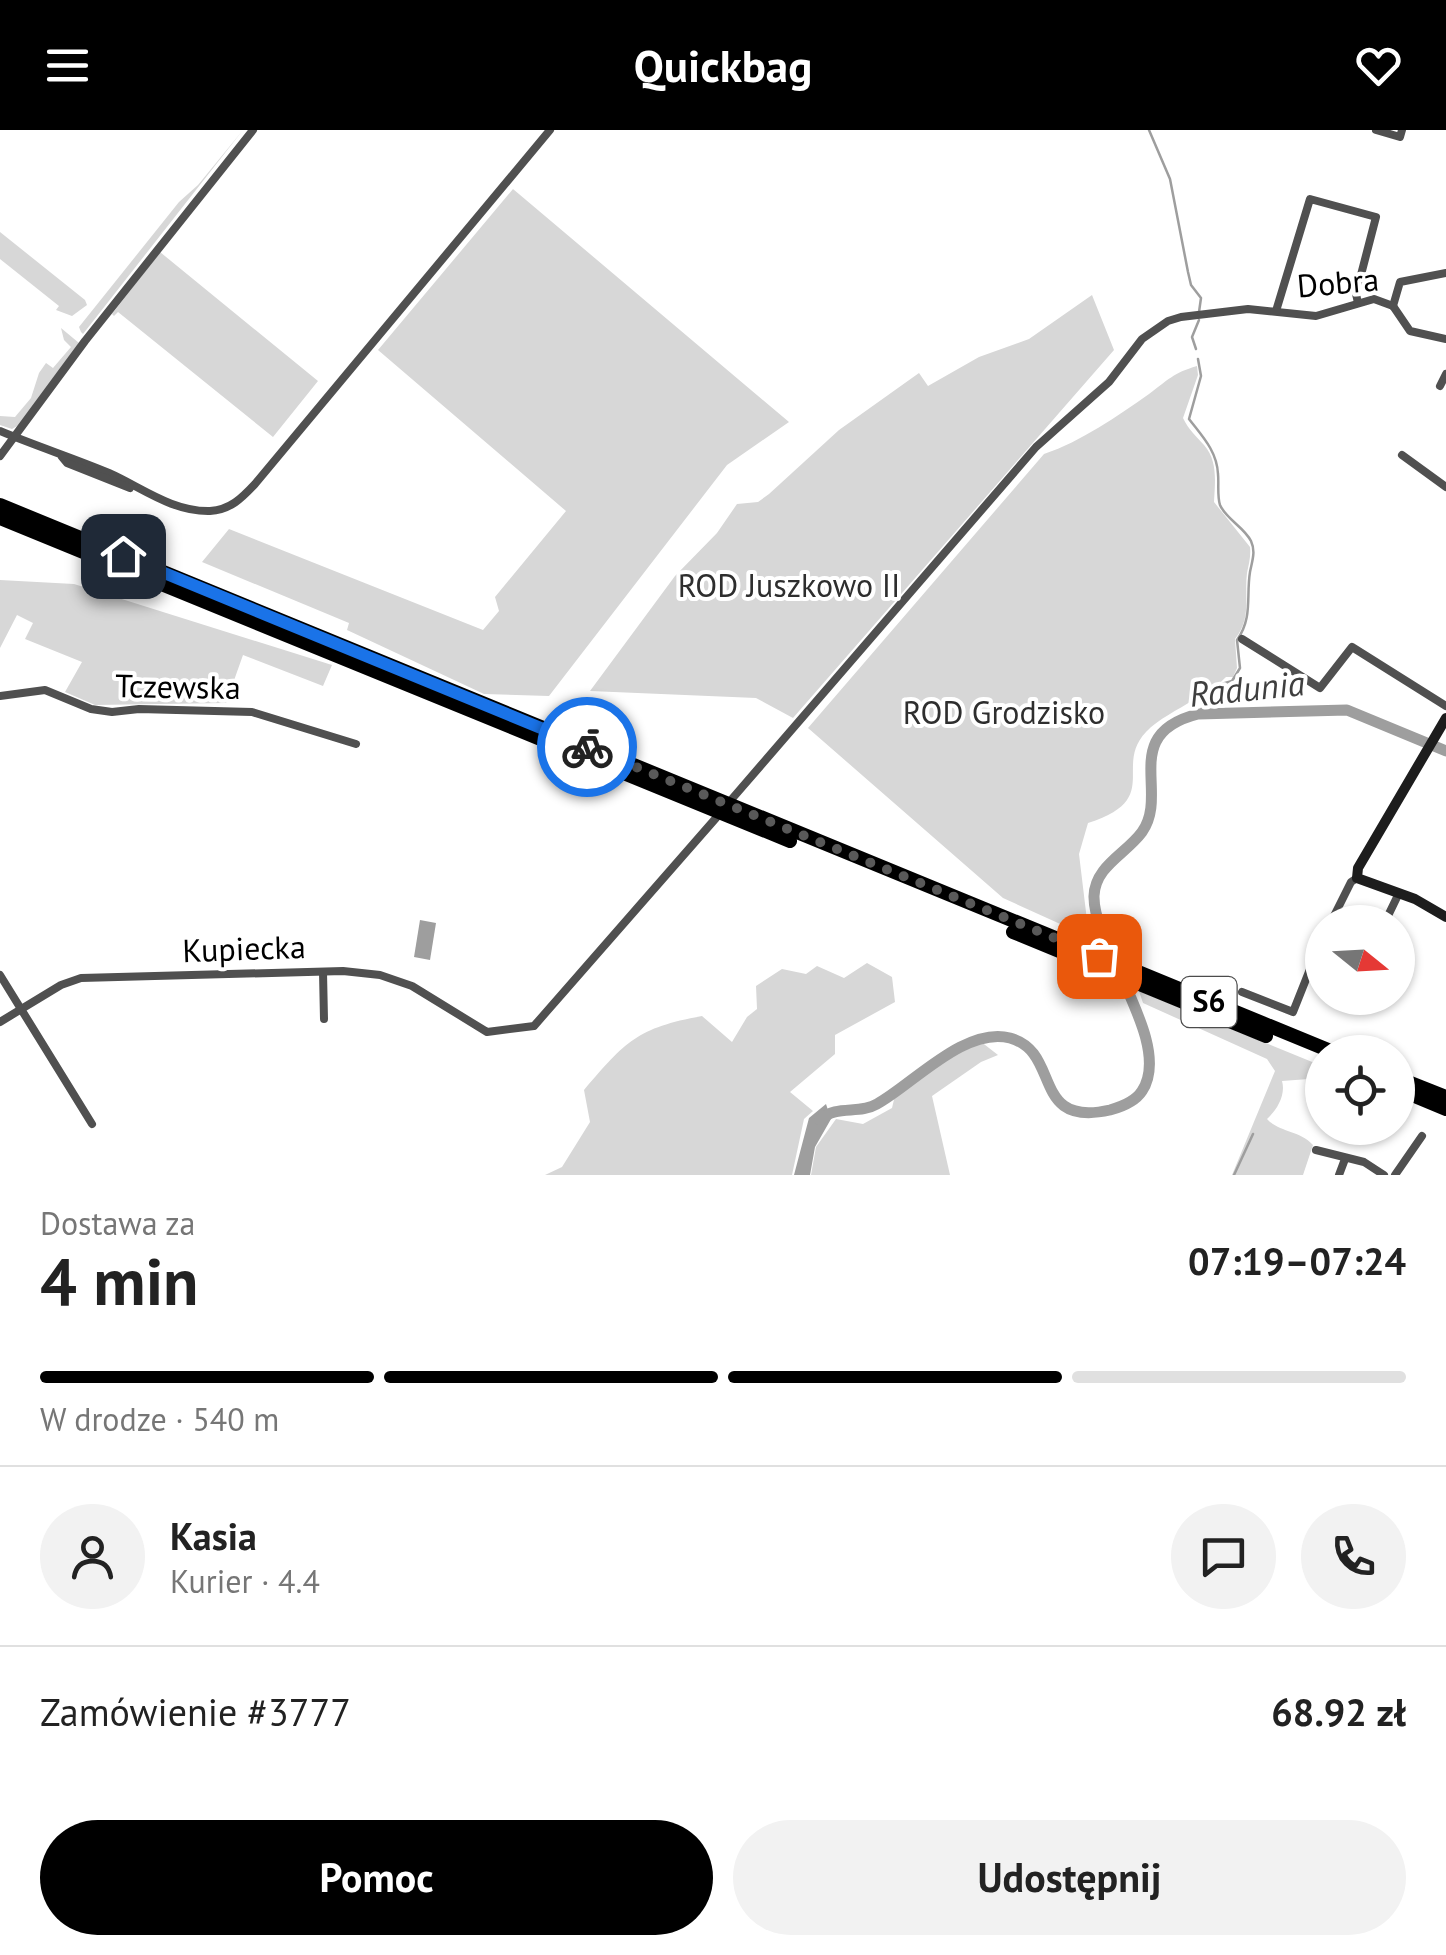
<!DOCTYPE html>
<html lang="pl">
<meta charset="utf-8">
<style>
body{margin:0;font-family:"PT Sans",sans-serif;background:#f2f2f2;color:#222;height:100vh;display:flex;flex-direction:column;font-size:38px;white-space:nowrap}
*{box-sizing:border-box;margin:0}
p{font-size:32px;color:#767676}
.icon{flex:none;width:55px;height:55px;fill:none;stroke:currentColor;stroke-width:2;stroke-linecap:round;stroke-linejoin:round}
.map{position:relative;height:1045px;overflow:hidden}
.side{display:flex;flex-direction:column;background:#fff;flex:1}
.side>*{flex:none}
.needle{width:65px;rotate:108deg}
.controls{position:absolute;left:1305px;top:775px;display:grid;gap:20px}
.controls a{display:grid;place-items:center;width:110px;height:110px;border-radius:50%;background:#fff;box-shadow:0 2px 8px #0004;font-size:50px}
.pin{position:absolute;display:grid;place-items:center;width:85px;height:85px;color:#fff;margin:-42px;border-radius:20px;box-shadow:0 5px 15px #0006}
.courier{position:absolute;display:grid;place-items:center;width:100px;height:100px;margin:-50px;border:8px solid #1a73e8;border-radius:50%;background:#fff;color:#222;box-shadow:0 2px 12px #0007}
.headline em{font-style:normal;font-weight:600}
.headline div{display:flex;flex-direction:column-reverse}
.headline{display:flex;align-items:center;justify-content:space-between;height:170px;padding:0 40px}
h1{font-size:65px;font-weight:600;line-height:75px}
.bar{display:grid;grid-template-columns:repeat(4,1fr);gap:15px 10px;align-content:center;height:120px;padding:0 40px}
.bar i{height:12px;border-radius:8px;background:#e0e0e0}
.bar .current{background:#000}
.bar p{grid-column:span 4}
.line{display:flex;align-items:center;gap:25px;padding:0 40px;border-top:2px solid #e0e0e0}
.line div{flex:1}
.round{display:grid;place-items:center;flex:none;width:105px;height:105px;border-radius:52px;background:#f2f2f2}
.action{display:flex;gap:20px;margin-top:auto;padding:20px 40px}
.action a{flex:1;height:115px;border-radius:60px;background:#000;color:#fff;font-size:40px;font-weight:600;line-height:115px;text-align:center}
.action a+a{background:#f2f2f2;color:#222}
header{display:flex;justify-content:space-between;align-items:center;height:130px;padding:0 40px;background:#000;color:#fff;font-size:45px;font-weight:600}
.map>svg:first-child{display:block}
.green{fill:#d7d7d7}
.water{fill:#9e9e9e}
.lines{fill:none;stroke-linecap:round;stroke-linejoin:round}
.stream{stroke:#9e9e9e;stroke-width:2.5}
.river{stroke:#9e9e9e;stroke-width:11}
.street{stroke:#505050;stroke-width:8}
.secondary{stroke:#1d1d1d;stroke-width:10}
.highway{stroke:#000;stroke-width:14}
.done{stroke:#595959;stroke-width:10;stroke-dasharray:0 18}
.route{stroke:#1a73e8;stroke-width:12}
.labels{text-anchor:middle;stroke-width:8;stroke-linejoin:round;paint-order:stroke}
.shield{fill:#fff;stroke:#4c4c4c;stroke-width:2.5}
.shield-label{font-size:30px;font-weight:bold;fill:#000}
.street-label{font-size:32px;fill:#000;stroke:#fff}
.park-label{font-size:32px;fill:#2e2e2e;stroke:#fff}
.water-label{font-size:35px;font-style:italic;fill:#3f3f3f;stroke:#fff}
</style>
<header><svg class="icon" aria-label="menu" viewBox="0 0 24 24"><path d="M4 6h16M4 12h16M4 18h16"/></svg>Quickbag<svg class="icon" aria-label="heart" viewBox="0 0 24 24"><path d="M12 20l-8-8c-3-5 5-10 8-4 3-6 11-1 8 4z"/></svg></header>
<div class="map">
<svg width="1446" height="1045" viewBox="0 0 1446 1045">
<rect width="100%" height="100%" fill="#fff"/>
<!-- green -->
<g class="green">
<path d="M243,0L83,204L81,202L79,197L179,72L198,55Z"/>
<path d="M513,59L789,292L727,335L549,566L484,564L347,500L349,493L202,432L229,399L483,500L499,481L495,467L566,381L378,220Z"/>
<path d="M0,102L85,170L87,175L72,186L56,180L59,176L0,129Z"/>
<path d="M160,122L318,251L273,307L118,182L114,186L112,184Z"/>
<path d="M1092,165L1114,220L793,588L756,568L590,561L675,446L717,403L737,374L758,372L769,364L839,300L919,243L928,256L979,227L1029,209Z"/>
<path d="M61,198L79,213L19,295L12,299L0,295V286L15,287L31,268L39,243L46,233L53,238L71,217L64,210Z"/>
<path d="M1197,236L1198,245L1183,288C1189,300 1195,305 1204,315C1218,331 1215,352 1214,372L1250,417C1251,426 1249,433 1247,443C1244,466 1252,488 1235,509L1237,538L1233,547H1226L1200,572L1193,570C1178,580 1158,589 1146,602C1113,637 1163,669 1088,693L1079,724L1089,807L1003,768L808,598L1044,324C1082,311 1116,287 1149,264C1168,250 1173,243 1197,236Z"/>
<path d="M0,450L74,454L332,535L323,556L243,525L226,573L95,575L65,562L82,532L25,509L33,493L17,485L0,518Z"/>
<path d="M867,833L892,847L895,872L835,905V924L790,962L813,981L804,989L792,1045H545L562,1037L590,992L584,960C626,911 637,898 702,886L732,912L747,887L757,879L756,856L782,839L806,844L817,836L844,848Z"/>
<path d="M1139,861L1322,936V948L1282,951C1286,965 1277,980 1267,989C1280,1003 1299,1000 1313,1015L1303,1045H1232L1275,941L1267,929L1143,873Z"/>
<path d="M980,911L998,925L981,932L932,966L950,1045H811L816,1017L836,989L863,994L892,978L896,961L922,940Z"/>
</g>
<!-- water -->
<g class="water">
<path d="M420,790L436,793L430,830L414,827Z"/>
<path d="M826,974L831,989L815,1017L810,1045H794L809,988Z"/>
</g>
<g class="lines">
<!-- stream -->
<g class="stream">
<path d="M1149,0L1170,49L1188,142L1191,155L1201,168L1199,182"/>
<path d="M1196,219L1192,207L1199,190"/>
<path d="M1198,584L1218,555L1232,551L1240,538L1237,510C1253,488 1246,466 1250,442C1252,431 1256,422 1251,411C1244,397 1226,389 1220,375C1217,366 1219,353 1218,344C1217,321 1202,306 1189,289L1201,246L1198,229"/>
<path d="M1234,1045L1253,1004"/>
</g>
<!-- river -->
<path class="river" d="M820,990C837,974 858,985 877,974C912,955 965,896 1010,908C1062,922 1030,998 1110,980C1121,977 1135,972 1142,961C1174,913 1093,817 1094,766C1095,736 1126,724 1142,702C1170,663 1119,604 1198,584L1347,580L1446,621"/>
<!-- street -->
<g class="street">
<path d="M1376,0L1400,7L1402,0"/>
<path d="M1393,176L1400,152L1446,143"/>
<path d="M1393,176L1410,201L1446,209"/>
<path d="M1276,181L1310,69L1376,87L1356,164L1358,173"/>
<path d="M1440,256L1446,244"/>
<path d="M0,301C36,316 73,328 109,343C141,357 172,382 210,381C230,380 242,368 255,354L550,0"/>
<path d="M1402,325L1446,357"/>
<path d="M0,326L85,211L253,0"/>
<path d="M62,327L67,333L130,358"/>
<path d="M1242,509L1320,558L1352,517L1446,576"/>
<path d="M0,566L45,560L91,579L112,582L139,579L252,582L356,614"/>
<path d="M731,670L1036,317L1109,252L1142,209L1168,191L1181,187L1248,179L1316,186L1374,169L1393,176"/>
<path d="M1331,792L1351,752L1357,748"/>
<path d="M1385,792L1399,763"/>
<path d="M323,842L324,889"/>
<path d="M0,845L92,994"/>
<path d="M1242,862L1293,882L1322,809"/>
<path d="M0,892L61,855L81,848L343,841L380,845L412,856L487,902L534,896L716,688"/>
<path d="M1316,1020L1364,1032L1384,1045"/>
<path d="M1339,1045L1345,1029"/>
<path d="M1395,1045L1422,1006"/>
</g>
<!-- secondary -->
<path class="secondary" d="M1446,588L1358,738L1357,748L1415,769L1446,787"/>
<!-- highway -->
<g class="highway">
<path d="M0,375L1333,922"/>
<path d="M0,388L790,711"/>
<path d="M1013,802L1266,906"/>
<path d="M1398,948L1446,967"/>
<path d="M1398,959L1446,979"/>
</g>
</g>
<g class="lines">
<!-- done -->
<path class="done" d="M587,617L1099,826"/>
<!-- route -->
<path class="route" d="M123,426L587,617"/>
</g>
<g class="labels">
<!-- shield labels -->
<rect class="shield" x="1181.5" y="847" width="55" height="50" rx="8"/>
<g class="shield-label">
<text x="1209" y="882">S6</text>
</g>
<!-- street labels -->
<g class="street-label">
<text transform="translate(1338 153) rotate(-5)" y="11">Dobra</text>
<text transform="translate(178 557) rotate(1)" y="11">Tczewska</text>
<text transform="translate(244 819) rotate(-2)" y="11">Kupiecka</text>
</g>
<!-- park labels -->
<g class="park-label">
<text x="789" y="467">ROD Juszkowo II</text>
<text x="1004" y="594">ROD Grodzisko</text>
</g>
<!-- water labels -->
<g class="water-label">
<text transform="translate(1247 559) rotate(-6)" y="12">Radunia</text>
</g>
</g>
</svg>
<div class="controls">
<a><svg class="needle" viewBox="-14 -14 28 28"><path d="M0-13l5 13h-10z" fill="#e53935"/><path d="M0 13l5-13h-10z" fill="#767676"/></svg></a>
<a><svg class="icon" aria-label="locate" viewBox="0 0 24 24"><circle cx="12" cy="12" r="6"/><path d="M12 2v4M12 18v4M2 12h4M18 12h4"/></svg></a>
</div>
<div class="pin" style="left:1099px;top:826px;background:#ea580c"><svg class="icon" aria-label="bag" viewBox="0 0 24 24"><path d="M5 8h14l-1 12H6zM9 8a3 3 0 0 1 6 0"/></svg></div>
<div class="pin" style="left:123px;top:426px;background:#1f2937"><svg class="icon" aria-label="home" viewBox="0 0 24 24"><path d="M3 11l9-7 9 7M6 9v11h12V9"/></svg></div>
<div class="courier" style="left:587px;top:617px"><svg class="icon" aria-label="bike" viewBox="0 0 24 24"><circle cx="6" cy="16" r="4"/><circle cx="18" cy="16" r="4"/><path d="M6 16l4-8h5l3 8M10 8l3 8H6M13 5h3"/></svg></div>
</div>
<section class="side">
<div class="headline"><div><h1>4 min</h1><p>Dostawa za</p></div><em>07:19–07:24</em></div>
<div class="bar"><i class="current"></i><i class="current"></i><i class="current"></i><i></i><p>W drodze · 540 m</p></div>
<div class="line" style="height:180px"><a class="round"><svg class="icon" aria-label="person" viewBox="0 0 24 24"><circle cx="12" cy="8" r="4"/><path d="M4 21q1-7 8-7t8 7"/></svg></a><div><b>Kasia</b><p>Kurier · 4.4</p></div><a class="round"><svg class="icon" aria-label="chat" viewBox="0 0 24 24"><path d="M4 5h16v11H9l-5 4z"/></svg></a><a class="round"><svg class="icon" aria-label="phone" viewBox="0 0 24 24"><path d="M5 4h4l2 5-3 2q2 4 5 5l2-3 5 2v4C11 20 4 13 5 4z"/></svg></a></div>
<div class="line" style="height:130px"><div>Zamówienie #3777</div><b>68.92 zł</b></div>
<div class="action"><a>Pomoc</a><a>Udostępnij</a></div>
</section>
